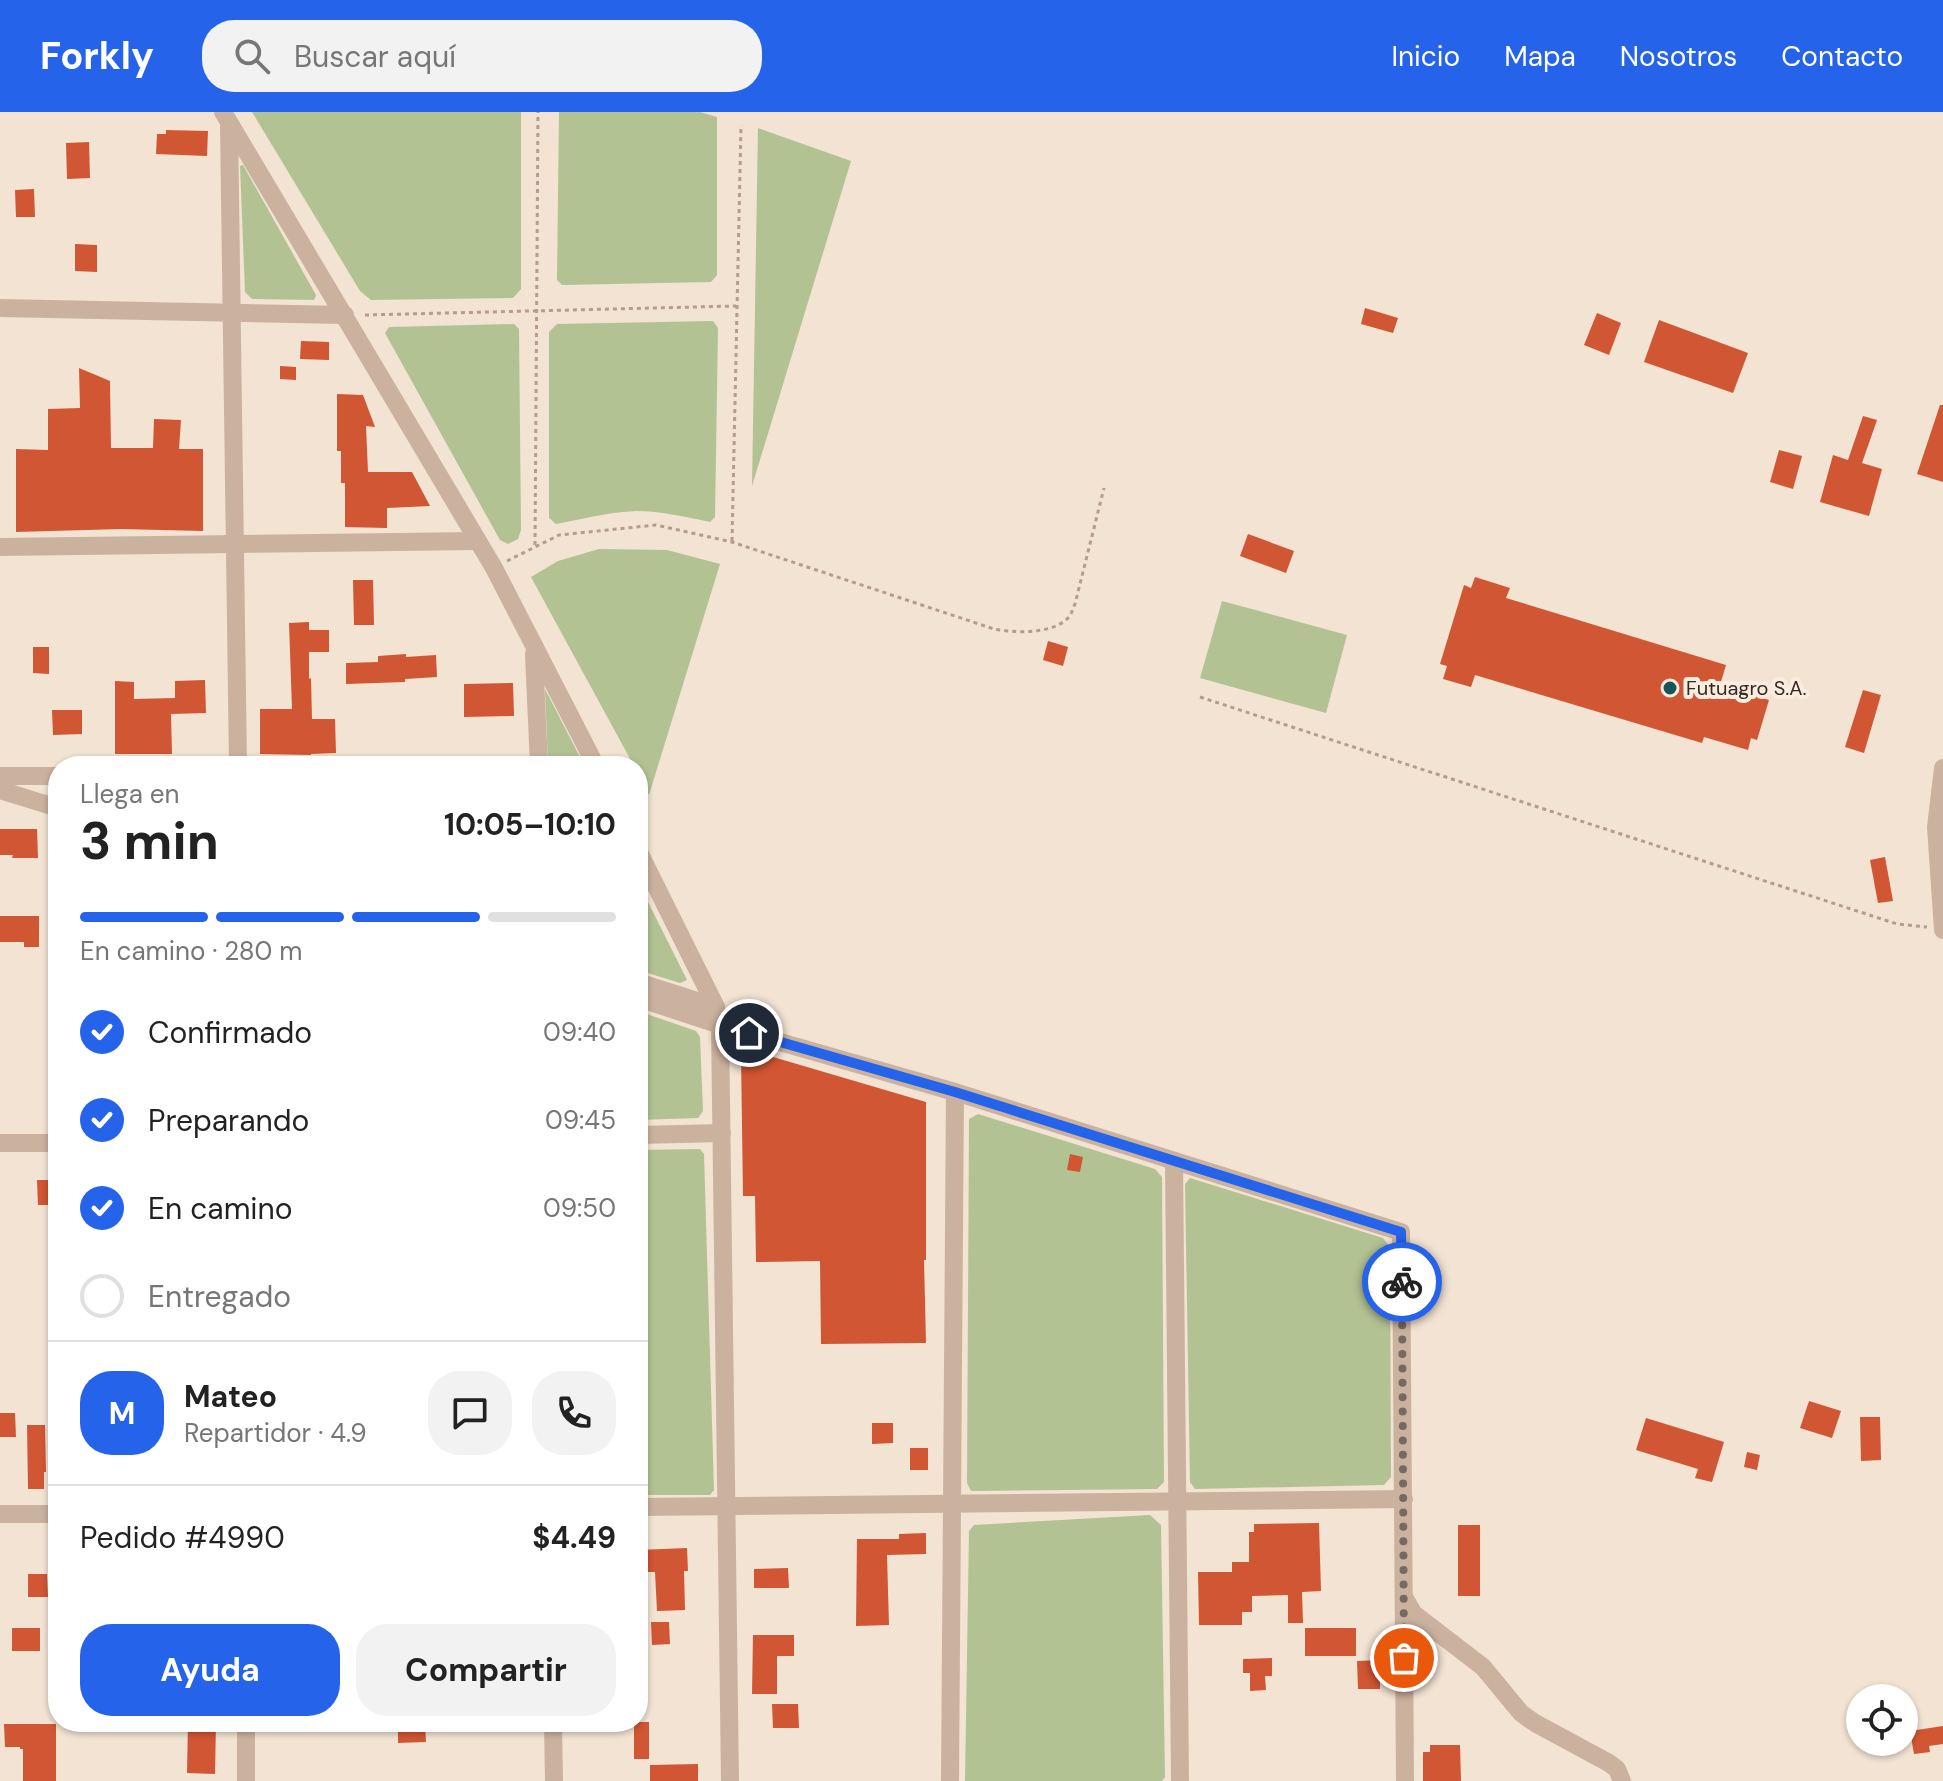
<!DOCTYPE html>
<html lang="es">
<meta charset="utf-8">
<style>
body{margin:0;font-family:"DM Sans",sans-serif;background:#f2f2f2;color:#222;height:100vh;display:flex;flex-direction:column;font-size:30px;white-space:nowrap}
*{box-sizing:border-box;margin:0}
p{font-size:26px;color:#767676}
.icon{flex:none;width:44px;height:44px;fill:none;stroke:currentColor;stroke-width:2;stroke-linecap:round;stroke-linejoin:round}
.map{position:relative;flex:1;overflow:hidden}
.side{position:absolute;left:48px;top:644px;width:600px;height:976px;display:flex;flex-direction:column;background:#fff;border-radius:32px;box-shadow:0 2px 6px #0004}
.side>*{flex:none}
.tools{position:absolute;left:1846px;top:1572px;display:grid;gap:16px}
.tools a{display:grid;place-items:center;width:72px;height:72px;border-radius:50%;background:#fff;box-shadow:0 2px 6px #0004;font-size:40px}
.pin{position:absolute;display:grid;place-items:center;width:68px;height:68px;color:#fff;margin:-34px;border:4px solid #fff;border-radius:50%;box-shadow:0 2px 8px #0007}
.courier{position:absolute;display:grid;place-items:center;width:80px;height:80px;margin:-40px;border:6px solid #2563eb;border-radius:50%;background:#fff;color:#222;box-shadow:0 2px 10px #0007}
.summary em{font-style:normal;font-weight:700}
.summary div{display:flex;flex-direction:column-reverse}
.summary{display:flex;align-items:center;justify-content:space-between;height:136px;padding:0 32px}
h1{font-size:52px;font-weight:700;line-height:60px}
.bar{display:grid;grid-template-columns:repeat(4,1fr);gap:12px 8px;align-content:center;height:96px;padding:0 32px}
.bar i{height:10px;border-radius:6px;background:#e0e0e0}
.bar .active{background:#2563eb}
.bar p{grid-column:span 4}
.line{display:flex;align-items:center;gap:20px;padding:0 32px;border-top:2px solid #e0e0e0}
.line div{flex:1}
.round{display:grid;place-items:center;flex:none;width:84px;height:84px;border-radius:32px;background:#f2f2f2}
ol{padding:0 32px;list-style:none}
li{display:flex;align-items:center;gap:24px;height:88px}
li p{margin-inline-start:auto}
li .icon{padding:8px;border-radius:50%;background:#2563eb;color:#fff;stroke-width:4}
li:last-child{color:#767676}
li i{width:44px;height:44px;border:4px solid #e0e0e0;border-radius:50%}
.primary-button{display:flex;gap:16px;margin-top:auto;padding:16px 32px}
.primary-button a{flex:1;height:92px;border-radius:32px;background:#2563eb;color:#fff;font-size:32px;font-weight:700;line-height:92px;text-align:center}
.primary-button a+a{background:#f2f2f2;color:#222}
header{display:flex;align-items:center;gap:48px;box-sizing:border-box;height:112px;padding:0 40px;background:#2563eb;color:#fff}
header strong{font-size:38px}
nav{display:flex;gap:44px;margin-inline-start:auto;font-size:28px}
.search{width:560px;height:72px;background:#f2f2f2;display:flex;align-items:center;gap:20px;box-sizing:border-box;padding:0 28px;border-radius:32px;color:#767676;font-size:30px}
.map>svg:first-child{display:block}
.green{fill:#b3c293}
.building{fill:#d15633}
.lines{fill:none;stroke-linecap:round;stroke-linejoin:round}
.path{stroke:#b69c89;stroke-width:3;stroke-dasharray:4 4;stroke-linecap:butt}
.minor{stroke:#cbb29f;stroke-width:18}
.done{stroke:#766961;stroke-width:8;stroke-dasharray:0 14.4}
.route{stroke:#2563eb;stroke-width:10}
.poi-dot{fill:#165558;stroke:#faede0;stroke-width:3}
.labels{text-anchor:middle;stroke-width:8;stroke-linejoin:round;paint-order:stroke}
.poi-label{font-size:20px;fill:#332823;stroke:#faede0;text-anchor:start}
</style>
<header>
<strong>Forkly</strong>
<div class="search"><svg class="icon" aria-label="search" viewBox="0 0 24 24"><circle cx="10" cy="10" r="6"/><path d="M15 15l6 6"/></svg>Buscar aquí</div>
<nav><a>Inicio</a><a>Mapa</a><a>Nosotros</a><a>Contacto</a></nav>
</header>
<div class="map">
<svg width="1943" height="1669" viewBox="0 0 1943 1669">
<rect width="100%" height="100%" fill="#f2e3d3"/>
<!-- green -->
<g class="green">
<path d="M252,0H521V177L513,186L371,188L360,179Z"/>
<path d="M559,0H700L717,5V163L711,170L562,173L557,168Z"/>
<path d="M758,16L851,49L752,374Z"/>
<path d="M243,53L316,183L314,188L252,187L245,180L240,54Z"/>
<path d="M713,209L718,216L715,405L710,410C686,405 661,399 636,399C609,400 583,407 556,412L549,406V220L557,212Z"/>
<path d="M514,212L519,217L521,418L518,427L508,432L500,428L385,221L389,215Z"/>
<path d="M599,437L667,438L720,452L649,683L638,662V654H634L531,465L558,449Z"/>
<path d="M1222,489L1347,523L1326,601L1200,566Z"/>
<path d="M545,577L583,651V654H548Z"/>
<path d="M638,770L687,868L680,871L638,858Z"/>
<path d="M638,899L696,919L700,925L703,999L698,1006L638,1008Z"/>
<path d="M978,1002L1155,1057L1162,1065L1164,1370L1157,1377L971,1379L967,1371L969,1007Z"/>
<path d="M700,1037L704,1042L714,1378L710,1383H638V1038Z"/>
<path d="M1190,1066L1383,1126L1390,1135L1391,1365L1384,1373L1195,1377L1190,1370L1185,1072Z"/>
<path d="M1150,1403L1161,1413L1165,1665L1162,1669H965L969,1419L974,1413Z"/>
</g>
<!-- building -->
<g class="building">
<path d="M166,18L208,19L207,44L156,42L157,22H166Z"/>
<path d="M89,30L90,66L67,67L66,31Z"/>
<path d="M34,77L35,105H16L15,78Z"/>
<path d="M75,132L97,133V160L75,159Z"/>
<path d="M1365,196L1398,206L1393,221L1361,212Z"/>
<path d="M1597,201L1621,211L1609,243L1584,233Z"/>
<path d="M1659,208L1748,241L1733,281L1644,250Z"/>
<path d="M301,229L329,230V248L300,247Z"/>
<path d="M280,254L296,255V268L280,267Z"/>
<path d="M79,256L110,269L111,336H153L154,307L181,308L179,337H203V419L121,417L16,420V337L48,338V297L80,296Z"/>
<path d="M337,282L363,283L375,315L366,314L368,360H412L430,394L387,396V416L345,415V371H341V339H337Z"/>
<path d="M1940,293H1943V370L1917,362Z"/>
<path d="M1863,304L1877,308L1862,351L1882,357L1869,404L1820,390L1833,343L1848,348Z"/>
<path d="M1779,338L1802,344L1793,377L1770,370Z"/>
<path d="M1248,422L1294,439L1286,461L1240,444Z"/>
<path d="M1475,465L1510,476L1506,486L1726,553L1720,573L1769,588L1757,628L1751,626L1748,638L1704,625L1702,631L1475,563L1471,575L1443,567L1447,554L1440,552L1464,473L1471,476Z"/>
<path d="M353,468H373L374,513H354Z"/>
<path d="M309,510V518H329V540H309V567L311,566L312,607H335L336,641L311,642V643L260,642V597H292L289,511Z"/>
<path d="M1048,529L1068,535L1063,554L1043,548Z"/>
<path d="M33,535H49V562L33,561Z"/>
<path d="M406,542V545L436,543L437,565L405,567V570L346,572V551L378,550V544Z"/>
<path d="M205,568L206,601L171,602L172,642H115V569L134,570V587L175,586V569Z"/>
<path d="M513,571L514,604L464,605V572Z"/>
<path d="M1863,578L1881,583L1864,641L1845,635Z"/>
<path d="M52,598H82V622L53,623Z"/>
<path d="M0,717H37L38,746H12L13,743H0Z"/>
<path d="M1885,745L1893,789L1878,791L1870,748Z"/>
<path d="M0,804H39V835H24V830H0Z"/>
<path d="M746,937L926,990V1148H924L926,1231L821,1232L820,1149L756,1150L755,1084H743L741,943Z"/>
<path d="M1070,1042L1083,1045L1080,1060L1067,1058Z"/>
<path d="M37,1068H53L54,1093H38Z"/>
<path d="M1809,1289L1841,1299L1832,1326L1800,1316Z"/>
<path d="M0,1301H15L16,1325H0Z"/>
<path d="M1860,1305H1880L1881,1348L1861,1349Z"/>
<path d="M1646,1306L1724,1330L1712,1370L1695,1366L1698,1357L1636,1338Z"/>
<path d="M872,1311H893V1331L872,1332Z"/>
<path d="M27,1313H45L46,1360H44V1377H28Z"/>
<rect x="910" y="1336" width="18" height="22"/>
<path d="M1747,1340L1760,1343L1757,1358L1744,1355Z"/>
<path d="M1319,1411L1321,1479L1302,1480L1303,1511H1288V1483L1252,1484V1500H1242V1513H1199L1198,1460H1232V1450H1249V1420H1254V1412Z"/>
<rect x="1458" y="1413" width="22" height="71"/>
<path d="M926,1421V1442L887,1443L889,1513L856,1514L857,1427H899V1422Z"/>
<path d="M687,1436L688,1459H684L685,1498L657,1499L655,1460H638V1438Z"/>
<path d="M788,1456L789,1476H754V1457Z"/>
<path d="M28,1462H47L48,1485H28Z"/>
<path d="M651,1510H669L670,1532L652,1533Z"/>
<rect x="12" y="1516" width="28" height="23"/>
<rect x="1305" y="1516" width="51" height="28"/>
<path d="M753,1523H794V1544H777V1582H752Z"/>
<path d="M1272,1546V1564H1265L1266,1578L1250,1579V1561H1243V1547Z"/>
<path d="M1380,1548V1577H1358L1357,1549Z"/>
<path d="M772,1592H798L799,1616H773Z"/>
<path d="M188,1610H216L215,1662L187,1661Z"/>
<path d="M398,1610H425L426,1630L398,1631Z"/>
<rect x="634" y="1610" width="15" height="37"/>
<path d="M4,1612H56V1669H23V1637H20V1635H5Z"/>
<path d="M1943,1614V1632L1929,1634L1930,1640L1914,1642L1910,1619Z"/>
<path d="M1430,1633H1460L1461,1669H1423V1640H1430Z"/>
<path d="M698,1652V1669H650V1653Z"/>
</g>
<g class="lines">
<!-- path -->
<g class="path">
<path d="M365,203L736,194"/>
<path d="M732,429L741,13"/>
<path d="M535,433L538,0"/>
<path d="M507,449L559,423L656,413L732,430L994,517C1015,521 1054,523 1070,504C1072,500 1073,496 1075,492L1104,376"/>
<path d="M1200,585L1897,812L1927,815"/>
</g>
<!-- minor -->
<g class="minor">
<path d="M223,0L494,456L596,654"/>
<path d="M229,13L238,654"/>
<path d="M0,196L345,203"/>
<path d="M0,435L477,429"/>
<path d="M534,542L539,654"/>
<path d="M1943,656L1936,715L1943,818"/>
<path d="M0,664H58"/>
<path d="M0,678L58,696"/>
<path d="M638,738L716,895L720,913L730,1669"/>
<path d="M638,870L716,895"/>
<path d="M638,886L720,913L955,980L1401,1120L1405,1669"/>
<path d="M638,1023L722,1021"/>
<path d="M0,1031H58"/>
<path d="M1174,1049L1180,1669"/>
<path d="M638,1395L1404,1387"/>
<path d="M0,1402H58"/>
<path d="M1404,1485L1414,1502L1483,1555L1521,1601L1535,1611L1609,1651L1617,1657L1622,1669"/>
<path d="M246,1610V1669"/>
<path d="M553,1610L554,1669"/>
<path d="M950,1669L955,980"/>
</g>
</g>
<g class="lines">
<!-- done -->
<path class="done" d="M1402,1170L1404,1546"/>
<!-- route -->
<path class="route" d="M749,921L955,980L1401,1120L1402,1170"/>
</g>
<!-- markers -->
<circle class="poi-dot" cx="1670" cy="576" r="8"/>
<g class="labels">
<!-- poi labels -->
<g class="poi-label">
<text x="1686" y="583">Futuagro S.A.</text>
</g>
</g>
</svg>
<div class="tools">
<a><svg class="icon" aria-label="locate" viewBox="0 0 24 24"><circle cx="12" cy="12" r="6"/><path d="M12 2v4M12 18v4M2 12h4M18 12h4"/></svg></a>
</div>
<div class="pin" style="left:1404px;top:1546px;background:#ea580c"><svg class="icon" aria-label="bag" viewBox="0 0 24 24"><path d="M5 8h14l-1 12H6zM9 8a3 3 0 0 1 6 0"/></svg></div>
<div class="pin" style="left:749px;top:921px;background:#1f2937"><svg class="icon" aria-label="home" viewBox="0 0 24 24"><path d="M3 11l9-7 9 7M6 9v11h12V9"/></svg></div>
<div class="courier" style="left:1402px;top:1170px"><svg class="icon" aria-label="bike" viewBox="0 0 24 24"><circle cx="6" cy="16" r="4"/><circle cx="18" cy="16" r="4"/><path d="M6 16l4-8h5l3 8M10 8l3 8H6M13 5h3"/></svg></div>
<section class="side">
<div class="summary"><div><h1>3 min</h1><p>Llega en</p></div><em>10:05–10:10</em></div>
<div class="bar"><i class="active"></i><i class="active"></i><i class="active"></i><i></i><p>En camino · 280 m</p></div>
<ol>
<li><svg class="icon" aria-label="check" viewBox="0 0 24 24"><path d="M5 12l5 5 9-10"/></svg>Confirmado<p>09:40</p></li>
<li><svg class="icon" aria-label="check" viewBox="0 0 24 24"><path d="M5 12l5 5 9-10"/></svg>Preparando<p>09:45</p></li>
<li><svg class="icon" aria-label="check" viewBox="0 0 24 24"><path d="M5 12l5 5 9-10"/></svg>En camino<p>09:50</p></li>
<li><i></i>Entregado</li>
</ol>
<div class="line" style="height:144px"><b class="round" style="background:#2563eb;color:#fff">M</b><div><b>Mateo</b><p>Repartidor · 4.9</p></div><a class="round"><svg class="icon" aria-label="chat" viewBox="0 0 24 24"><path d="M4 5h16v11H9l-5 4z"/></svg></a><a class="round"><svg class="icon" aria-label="phone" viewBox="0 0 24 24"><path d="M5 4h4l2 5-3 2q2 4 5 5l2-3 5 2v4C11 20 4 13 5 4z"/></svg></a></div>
<div class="line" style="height:104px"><div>Pedido #4990</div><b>$4.49</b></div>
<div class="primary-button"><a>Ayuda</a><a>Compartir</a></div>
</section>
</div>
